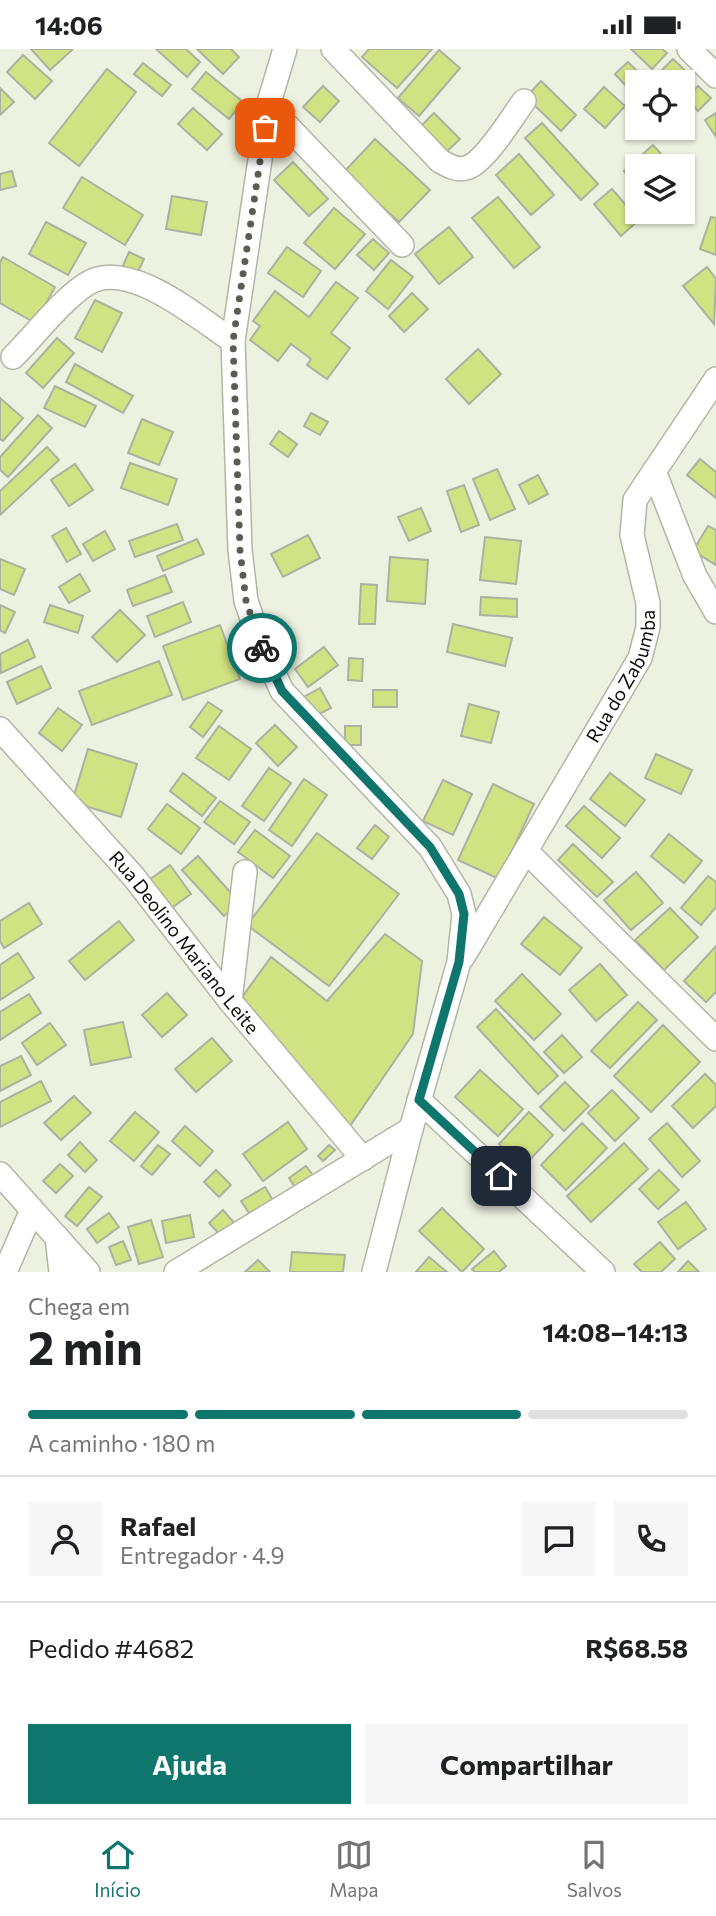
<!DOCTYPE html>
<html lang="pt">
<meta charset="utf-8">
<style>
body{margin:0;font-family:Commissioner,sans-serif;background:#f6f6f6;color:#202124;height:100vh;display:flex;flex-direction:column;font-size:26px;white-space:nowrap}
*{box-sizing:border-box;margin:0}
p{font-size:23px;color:#757577}
.icon{flex:none;width:38px;height:38px;fill:none;stroke:currentColor;stroke-width:2;stroke-linecap:round;stroke-linejoin:round}
.map{position:relative;height:1223px;overflow:hidden}
.details{display:flex;flex-direction:column;background:#fff;flex:1}
.details>*{flex:none}
.controls{position:absolute;left:625px;top:21px;display:grid;gap:14px}
.controls a{display:grid;place-items:center;width:70px;height:70px;border-radius:0px;background:#fff;box-shadow:0 2px 5px #0004;font-size:35px}
.pin{position:absolute;display:grid;place-items:center;width:60px;height:60px;color:#fff;margin:-30px;border-radius:14px;box-shadow:0 4px 10px #0006}
.courier{position:absolute;display:grid;place-items:center;width:70px;height:70px;margin:-35px;border:5px solid #0f766e;border-radius:50%;background:#fff;color:#222;box-shadow:0 2px 9px #0007}
.headline em{font-style:normal;font-weight:700}
.headline div{display:flex;flex-direction:column-reverse}
.headline{display:flex;align-items:center;justify-content:space-between;height:119px;padding:0 28px}
h1{font-size:46px;font-weight:700;line-height:52px}
.bar{display:grid;grid-template-columns:repeat(4,1fr);gap:10px 7px;align-content:center;height:84px;padding:0 28px}
.bar i{height:9px;border-radius:5px;background:#e0e0e0}
.bar .active{background:#0f766e}
.bar p{grid-column:span 4}
.line{display:flex;align-items:center;gap:18px;padding:0 28px;border-top:2px solid #e0e0e0}
.line div{flex:1}
.round{display:grid;place-items:center;flex:none;width:74px;height:74px;border-radius:0px;background:#f6f6f6}
.action{display:flex;gap:14px;margin-top:auto;padding:14px 28px}
.action a{flex:1;height:80px;border-radius:0px;background:#0f766e;color:#fff;font-size:28px;font-weight:700;line-height:80px;text-align:center}
.action a+a{background:#f6f6f6;color:#202124}
.status{display:flex;justify-content:space-between;align-items:center;height:49px;padding:0 35px;background:#fff;direction:ltr}
.status svg{height:19px;fill:currentColor}
.tabs{display:flex;justify-content:space-around;align-items:center;height:98px;border-top:2px solid #e0e0e0;background:#fff;font-size:19px;color:#757577}
.tabs a{display:grid;justify-items:center;gap:4px}
.tabs .active{color:#0f766e}
.map>svg:first-child{display:block}
.building{fill:#d1e282;stroke:#aeb1a1;stroke-width:2}
.lines{fill:none;stroke-linecap:round;stroke-linejoin:round}
.minor-casing{stroke:#b2b6a5;stroke-width:26}
.minor{stroke:#fff;stroke-width:23}
.done{stroke:#5b5d53;stroke-width:7;stroke-dasharray:0 12.6}
.route{stroke:#0f766e;stroke-width:9}
.labels{text-anchor:middle;stroke-width:6;stroke-linejoin:round;paint-order:stroke}
.street-label{font-size:19px;fill:#0c0d08;stroke:#edf1df}
</style>
<div class="status"><b>14:06</b><svg viewBox="0 0 49 12"><path d="M0 12V9h3v3zM5 12V6h3v6zM10 12V3h3v9zM15 12V0h3v12zM26 1h20v11H26zM47 4h2v5h-2z"/></svg></div>
<div class="map">
<svg width="716" height="1223" viewBox="0 0 716 1223">
<rect width="100%" height="100%" fill="#edf1df"/>
<!-- building -->
<g class="building">
<path d="M31,0H71L72,1L50,21Z"/>
<path d="M156,0H186L200,13L187,28Z"/>
<path d="M197,0H231L239,8L223,25Z"/>
<path d="M369,0H432L397,39L362,8Z"/>
<path d="M631,0H662L667,4L652,20Z"/>
<path d="M439,1L460,19L419,67L398,49Z"/>
<path d="M23,6L52,32L35,50L7,23Z"/>
<path d="M673,10L694,30L682,42V33H672L661,22Z"/>
<path d="M628,13L641,26L627,38L615,25Z"/>
<path d="M143,14L171,36L162,47L134,25Z"/>
<path d="M107,20L136,43L79,117L49,94Z"/>
<path d="M206,23L243,53L229,70L192,40Z"/>
<path d="M541,32L576,66L561,82L526,48Z"/>
<path d="M323,37L339,52L320,73L303,58Z"/>
<path d="M698,37L711,49L698,62L686,49Z"/>
<path d="M604,38L625,57L605,79L584,60Z"/>
<path d="M0,39L14,53L0,66Z"/>
<path d="M193,59L222,85L207,101L178,75Z"/>
<path d="M434,64L460,90L443,106L418,80Z"/>
<path d="M716,64V88L705,71Z"/>
<path d="M542,74L598,135L581,151L525,89Z"/>
<path d="M650,79H666L658,87Z"/>
<path d="M375,90L430,141L399,173L344,123Z"/>
<path d="M653,96L672,117H637V137L624,122Z"/>
<path d="M519,105L554,146L531,166L496,126Z"/>
<path d="M293,113L328,150L309,167L274,131Z"/>
<path d="M12,122L16,137L0,141V125Z"/>
<path d="M82,128L143,166L125,196L63,159Z"/>
<path d="M612,140L639,171L621,187L594,155Z"/>
<path d="M172,147L207,153L201,186L166,180Z"/>
<path d="M498,148L540,198L514,219L472,169Z"/>
<path d="M334,159L365,185L335,220L304,194Z"/>
<path d="M711,168L716,169V206L700,200Z"/>
<path d="M46,173L86,194L68,226L29,205Z"/>
<path d="M449,178L473,208L439,235L415,205Z"/>
<path d="M373,190L389,204L374,221L357,206Z"/>
<path d="M287,198L321,222L303,248L268,224Z"/>
<path d="M129,203L144,210L137,225L122,219Z"/>
<path d="M3,208L55,238L35,274L0,254V213Z"/>
<path d="M391,211L413,228L388,260L366,242Z"/>
<path d="M707,218L716,230L714,275L683,237Z"/>
<path d="M336,233L358,249L331,284L350,299L327,330L307,316L311,310L291,295L278,312L250,291L260,277L253,272L275,242L309,268Z"/>
<path d="M412,244L428,260L404,283L389,267Z"/>
<path d="M95,251L122,264L102,303L75,289Z"/>
<path d="M57,289L74,304L43,339L26,324Z"/>
<path d="M478,300L501,325L469,355L446,330Z"/>
<path d="M75,315L133,347L123,364L66,333Z"/>
<path d="M55,337L96,357L85,378L44,359Z"/>
<path d="M0,349L23,369L3,392L0,390Z"/>
<path d="M311,364L328,373L320,386L304,377Z"/>
<path d="M38,366L52,379L8,428L0,421V408Z"/>
<path d="M142,370L173,383L159,416L128,404Z"/>
<path d="M279,382L297,395L288,408L270,395Z"/>
<path d="M47,398L59,411L0,466V442Z"/>
<path d="M700,410L716,423V449L687,426Z"/>
<path d="M130,414L177,430L168,456L121,439Z"/>
<path d="M75,415L93,441L69,457L51,431Z"/>
<path d="M497,420L515,460L490,471L473,430Z"/>
<path d="M538,426L548,445L529,455L519,436Z"/>
<path d="M464,436L479,476L461,483L447,442Z"/>
<path d="M421,459L431,482L409,492L398,468Z"/>
<path d="M177,475L183,491L135,508L129,492Z"/>
<path d="M708,477L716,481V516L693,502Z"/>
<path d="M66,479L81,505L67,513L52,487Z"/>
<path d="M105,482L115,500L93,512L83,495Z"/>
<path d="M308,486L320,509L283,528L271,505Z"/>
<path d="M485,488L521,492L516,535L480,531Z"/>
<path d="M197,490L204,505L163,522L157,507Z"/>
<path d="M390,508L428,511L425,555L387,552Z"/>
<path d="M0,510L25,520L14,546L0,540Z"/>
<path d="M80,525L90,542L69,554L59,538Z"/>
<path d="M165,526L172,543L133,557L127,541Z"/>
<path d="M361,535L377,536L375,575H359Z"/>
<path d="M481,548L517,550V568L480,566Z"/>
<path d="M183,553L191,573L155,588L147,567Z"/>
<path d="M0,556L15,563L5,584L0,581Z"/>
<path d="M50,556L83,567L78,584L44,573Z"/>
<path d="M120,561L145,586L117,613L92,588Z"/>
<path d="M453,575L512,589L505,617L447,603Z"/>
<path d="M220,576L240,630L183,651L163,597Z"/>
<path d="M28,591L35,608L1,624L0,605Z"/>
<path d="M324,598L338,616L308,638L295,620Z"/>
<path d="M349,609L363,610L362,632L348,631Z"/>
<path d="M159,612L172,646L92,676L79,642Z"/>
<path d="M41,617L51,639L17,655L7,633Z"/>
<path d="M320,639L331,659L313,668L302,649Z"/>
<rect x="373" y="641" width="24" height="17"/>
<path d="M208,653L222,662L203,688L190,678Z"/>
<path d="M469,655L499,663L491,694L461,687Z"/>
<path d="M58,659L82,676L62,702L39,684Z"/>
<path d="M275,676L297,698L278,717L256,694Z"/>
<path d="M219,677L251,700L229,731L196,709Z"/>
<rect x="345" y="677" width="16" height="19"/>
<path d="M88,700L137,715L121,768L72,753Z"/>
<path d="M656,705L692,721L681,745L645,729Z"/>
<path d="M269,719L291,734L264,772L242,757Z"/>
<path d="M183,724L216,749L202,767L170,742Z"/>
<path d="M610,724L645,751L625,777L590,750Z"/>
<path d="M304,730L327,746L292,797L269,781Z"/>
<path d="M443,731L472,745L453,786L423,772Z"/>
<path d="M493,735L534,755L499,830L458,811Z"/>
<path d="M220,752L250,773L234,795L204,773Z"/>
<path d="M167,755L200,779L181,805L148,780Z"/>
<path d="M584,757L620,789L602,809L566,777Z"/>
<path d="M375,776L389,788L372,810L357,799Z"/>
<path d="M255,781L290,807L273,829L238,803Z"/>
<path d="M317,784L399,845L329,937L247,876Z"/>
<path d="M669,785L702,812L684,834L651,807Z"/>
<path d="M573,795L613,833L597,848L558,811Z"/>
<path d="M198,807L239,853L224,867L182,821Z"/>
<path d="M170,816L191,845L170,860L149,831Z"/>
<path d="M636,823L663,854L631,881L604,851Z"/>
<path d="M708,827L716,833V858L701,876L681,859Z"/>
<path d="M29,854L42,875L4,899L0,892V872Z"/>
<path d="M670,859L698,888L664,921L635,891Z"/>
<path d="M544,868L582,899L560,926L521,895Z"/>
<path d="M119,872L134,891L85,931L69,912Z"/>
<path d="M385,885L422,912L413,985L350,1077L240,951L271,908L327,952Z"/>
<path d="M716,897V943L706,953L684,932Z"/>
<path d="M18,904L34,929L0,951V916Z"/>
<path d="M600,915L627,946L596,972L569,941Z"/>
<path d="M522,925L561,965L534,991L495,952Z"/>
<path d="M167,944L187,966L162,988L142,966Z"/>
<path d="M29,945L41,964L0,991V963Z"/>
<path d="M638,953L657,971L610,1019L591,1002Z"/>
<path d="M496,960L558,1027L538,1045L477,978Z"/>
<path d="M123,973L131,1008L91,1016L84,981Z"/>
<path d="M50,974L66,996L37,1016L22,994Z"/>
<path d="M663,976L700,1013L651,1063L614,1027Z"/>
<path d="M562,986L582,1008L564,1024L544,1003Z"/>
<path d="M212,989L232,1012L196,1043L175,1020Z"/>
<path d="M21,1007L31,1026L0,1042V1017Z"/>
<path d="M480,1021L523,1060L498,1087L455,1048Z"/>
<path d="M705,1025L716,1036V1057L693,1079L672,1057Z"/>
<path d="M41,1032L51,1052L0,1078V1053Z"/>
<path d="M565,1033L589,1057L564,1082L540,1058Z"/>
<path d="M612,1041L639,1069L615,1092L588,1064Z"/>
<path d="M74,1047L91,1064L61,1091L44,1074Z"/>
<path d="M135,1063L159,1083L134,1112L110,1092Z"/>
<path d="M529,1063L553,1086L523,1118L499,1095Z"/>
<path d="M288,1073L307,1100L263,1132L243,1105Z"/>
<path d="M582,1074L607,1099L566,1141L541,1116Z"/>
<path d="M667,1074L700,1112L682,1128L649,1090Z"/>
<path d="M185,1077L213,1102L200,1117L172,1092Z"/>
<path d="M80,1093L97,1111L85,1123L68,1106Z"/>
<path d="M624,1094L648,1120L591,1173L567,1147Z"/>
<path d="M158,1096L170,1105L152,1126L141,1117Z"/>
<path d="M329,1096L335,1101L323,1112L318,1107Z"/>
<path d="M60,1115L73,1127L56,1144L43,1132Z"/>
<path d="M306,1117L315,1129L297,1141L289,1129Z"/>
<path d="M216,1121L231,1136L219,1148L204,1133Z"/>
<path d="M659,1121L679,1141L658,1160L639,1140Z"/>
<path d="M89,1138L102,1148L77,1177L65,1167Z"/>
<path d="M265,1138L274,1153L251,1167L241,1152Z"/>
<path d="M686,1153L706,1180L678,1200L658,1173Z"/>
<path d="M442,1159L484,1200L462,1223L419,1182Z"/>
<path d="M223,1161L236,1176L223,1189L209,1174Z"/>
<path d="M109,1164L119,1178L97,1194L87,1180Z"/>
<path d="M190,1166L194,1188L166,1194L162,1172Z"/>
<path d="M151,1171L163,1208L139,1215L128,1178Z"/>
<path d="M123,1192L131,1211L116,1216L109,1198Z"/>
<path d="M660,1193L675,1210L661,1223H642L634,1215Z"/>
<path d="M494,1202L506,1217L499,1223H475L472,1220Z"/>
<path d="M292,1203L345,1206L343,1223H290Z"/>
<path d="M429,1208L447,1223H416Z"/>
<path d="M258,1211L270,1223H245Z"/>
<path d="M688,1212L699,1223H678Z"/>
</g>
<g class="lines">
<!-- minor casing -->
<g class="minor-casing">
<g id="minor">
<path d="M285,0L268,57L233,292L240,501L246,552L262,598L282,642L430,798L459,845L464,865L459,913L411,1080L374,1223"/>
<path d="M333,0L440,112C447,116 457,122 466,119C485,114 512,68 524,52"/>
<path d="M689,0L716,27"/>
<path d="M268,57L402,196"/>
<path d="M13,308C36,285 59,254 85,236C126,206 199,270 233,292"/>
<path d="M654,422L695,527L716,563"/>
<path id="s1" d="M0,680L133,827L230,952L363,1110"/>
<path d="M526,802L716,990"/>
<path id="s2" d="M463,908L640,609L648,578V554L632,486L635,451L716,330"/>
<path d="M230,952L245,823"/>
<path d="M419,1051L603,1223"/>
<path d="M0,1125L88,1223"/>
<path d="M57,1188L61,1223"/>
<path d="M5,1223L32,1161"/>
<path d="M176,1223L411,1080"/>
</g>
</g>
<!-- minor -->
<use href="#minor" class="minor"/>
</g>
<g class="lines">
<!-- done -->
<path class="done" d="M262,599L246,552L240,501L233,292L265,79"/>
<!-- route -->
<path class="route" d="M262,599L282,642L430,798L459,845L464,865L459,913L419,1051L501,1127"/>
</g>
<g class="labels">
<!-- street labels -->
<g class="street-label">
<text dy="7" stroke="none"><textPath href="#s2" startOffset="324">Rua do Zabumba</textPath></text>
<text dy="7" stroke="none"><textPath href="#s1" startOffset="282">Rua Deolino Mariano Leite</textPath></text>
</g>
</g>
</svg>
<div class="controls">
<a><svg class="icon" aria-label="locate" viewBox="0 0 24 24"><circle cx="12" cy="12" r="6"/><path d="M12 2v4M12 18v4M2 12h4M18 12h4"/></svg></a>
<a><svg class="icon" aria-label="layers" viewBox="0 0 24 24"><path d="M12 4l9 5-9 5-9-5zM3 14l9 5 9-5"/></svg></a>
</div>
<div class="pin" style="left:265px;top:79px;background:#ea580c"><svg class="icon" aria-label="bag" viewBox="0 0 24 24"><path d="M5 8h14l-1 12H6zM9 8a3 3 0 0 1 6 0"/></svg></div>
<div class="pin" style="left:501px;top:1127px;background:#1f2937"><svg class="icon" aria-label="home" viewBox="0 0 24 24"><path d="M3 11l9-7 9 7M6 9v11h12V9"/></svg></div>
<div class="courier" style="left:262px;top:599px"><svg class="icon" aria-label="bike" viewBox="0 0 24 24"><circle cx="6" cy="16" r="4"/><circle cx="18" cy="16" r="4"/><path d="M6 16l4-8h5l3 8M10 8l3 8H6M13 5h3"/></svg></div>
</div>
<section class="details">
<div class="headline"><div><h1>2 min</h1><p>Chega em</p></div><em>14:08–14:13</em></div>
<div class="bar"><i class="active"></i><i class="active"></i><i class="active"></i><i></i><p>A caminho · 180 m</p></div>
<div class="line" style="height:126px"><a class="round"><svg class="icon" aria-label="person" viewBox="0 0 24 24"><circle cx="12" cy="8" r="4"/><path d="M4 21q1-7 8-7t8 7"/></svg></a><div><b>Rafael</b><p>Entregador · 4.9</p></div><a class="round"><svg class="icon" aria-label="chat" viewBox="0 0 24 24"><path d="M4 5h16v11H9l-5 4z"/></svg></a><a class="round"><svg class="icon" aria-label="phone" viewBox="0 0 24 24"><path d="M5 4h4l2 5-3 2q2 4 5 5l2-3 5 2v4C11 20 4 13 5 4z"/></svg></a></div>
<div class="line" style="height:91px"><div>Pedido #4682</div><b>R$68.58</b></div>
<div class="action"><a>Ajuda</a><a>Compartilhar</a></div>
</section>
<nav class="tabs">
<a class="active"><svg class="icon" aria-label="home" viewBox="0 0 24 24"><path d="M3 11l9-7 9 7M6 9v11h12V9"/></svg>Início</a>
<a><svg class="icon" aria-label="map" viewBox="0 0 24 24"><path d="M3 6l6-2 6 2 6-2v14l-6 2-6-2-6 2zM9 4v14M15 6v14"/></svg>Mapa</a>
<a><svg class="icon" aria-label="saved" viewBox="0 0 24 24"><path d="M7 4h10v16l-5-4-5 4z"/></svg>Salvos</a>
</nav>
